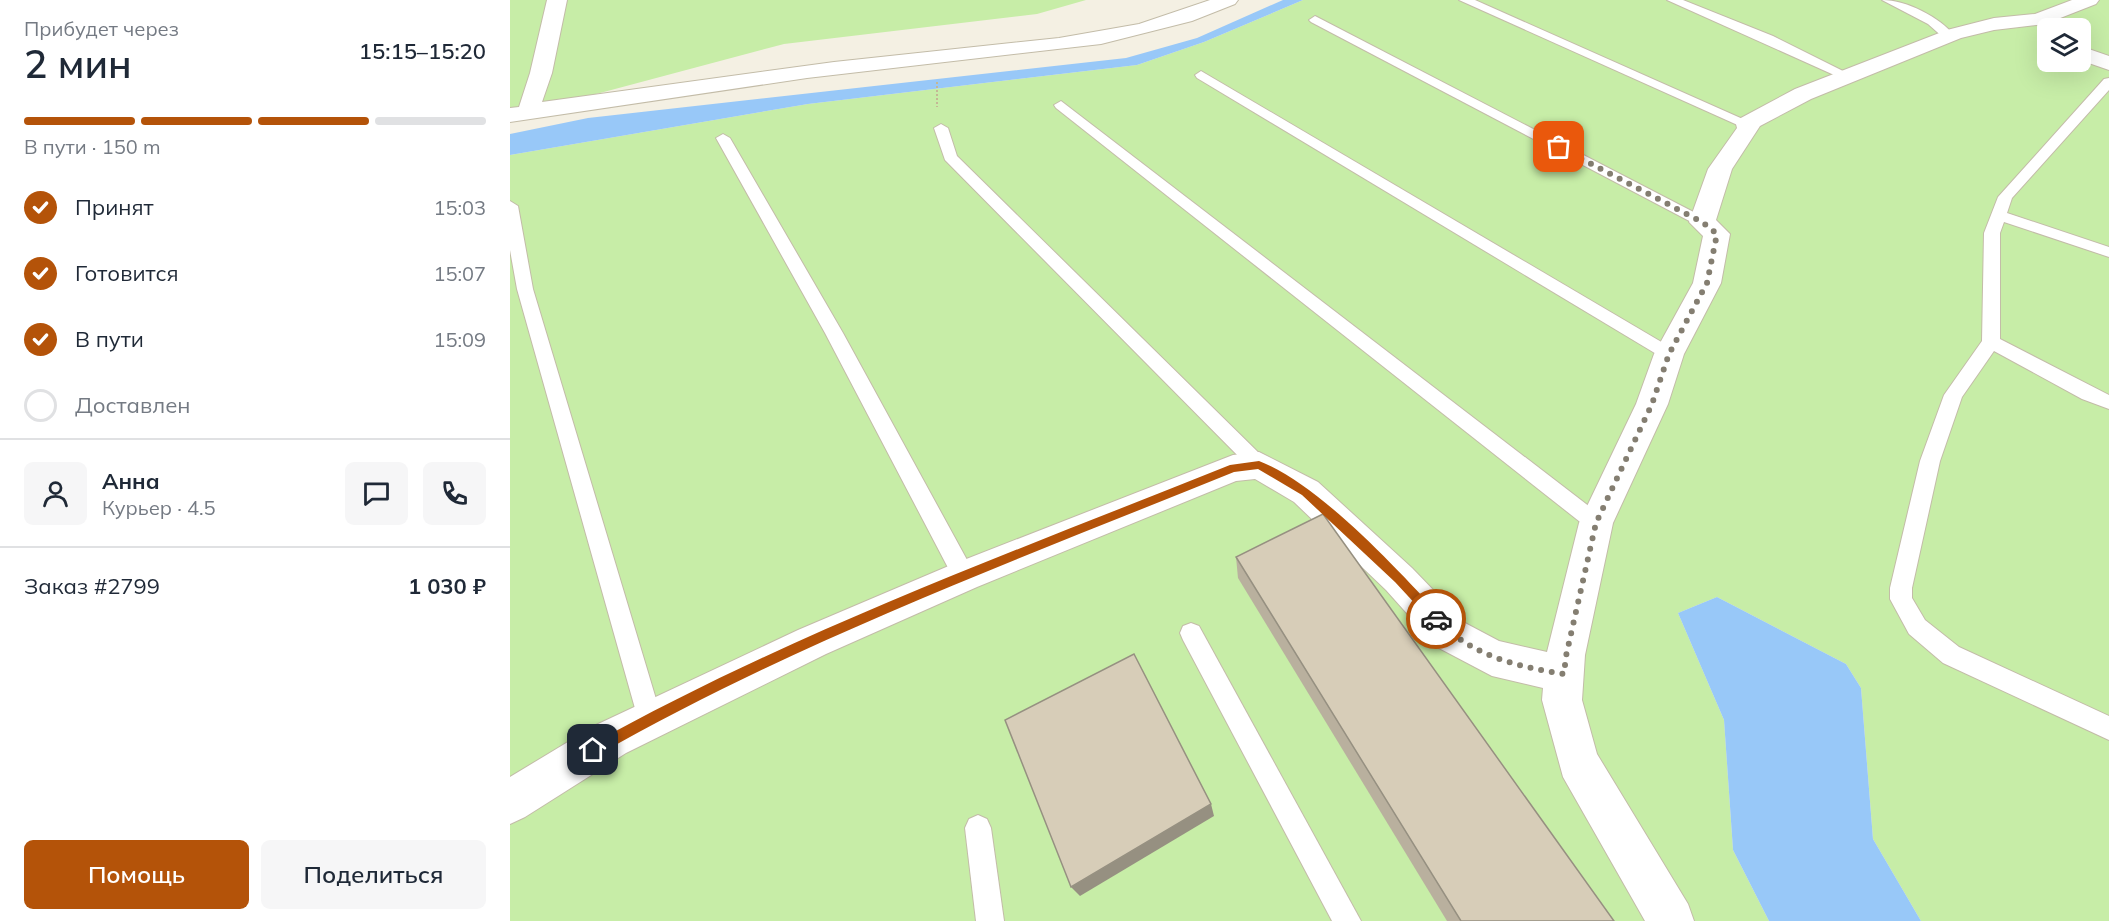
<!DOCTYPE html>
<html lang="ru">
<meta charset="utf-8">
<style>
body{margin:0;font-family:Mulish,sans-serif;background:#f6f6f7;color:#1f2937;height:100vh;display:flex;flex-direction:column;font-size:22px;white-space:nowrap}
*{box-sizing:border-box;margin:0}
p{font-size:20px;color:#747a83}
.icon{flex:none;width:33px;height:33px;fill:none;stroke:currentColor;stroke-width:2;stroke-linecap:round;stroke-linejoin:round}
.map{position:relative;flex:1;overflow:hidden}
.sheet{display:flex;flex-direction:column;background:#fff;width:510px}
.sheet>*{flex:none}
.buttons{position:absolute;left:1527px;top:18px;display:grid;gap:12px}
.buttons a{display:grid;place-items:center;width:54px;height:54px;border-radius:9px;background:#fff;box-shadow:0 6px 24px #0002;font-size:30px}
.pin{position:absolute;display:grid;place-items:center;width:51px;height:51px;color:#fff;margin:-26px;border-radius:12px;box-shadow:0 3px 9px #0006}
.courier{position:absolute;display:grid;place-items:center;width:60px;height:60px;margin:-30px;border:4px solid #b45309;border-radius:50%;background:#fff;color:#222;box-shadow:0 2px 8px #0007}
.head em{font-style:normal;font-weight:600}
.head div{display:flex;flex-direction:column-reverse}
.head{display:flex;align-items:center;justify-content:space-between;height:102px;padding:0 24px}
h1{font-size:39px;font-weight:600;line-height:45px}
.bar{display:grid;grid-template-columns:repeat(4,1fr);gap:9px 6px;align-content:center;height:72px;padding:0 24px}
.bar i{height:8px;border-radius:4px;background:#e0e1e3}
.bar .active{background:#b45309}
.bar p{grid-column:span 4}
.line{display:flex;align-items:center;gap:15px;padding:0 24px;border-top:2px solid #e0e1e3}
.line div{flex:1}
.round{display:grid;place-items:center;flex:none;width:63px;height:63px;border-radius:9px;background:#f6f6f7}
ol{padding:0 24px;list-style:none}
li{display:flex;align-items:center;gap:18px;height:66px}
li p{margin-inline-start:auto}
li .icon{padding:6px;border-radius:50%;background:#b45309;color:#fff;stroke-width:4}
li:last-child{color:#747a83}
li i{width:33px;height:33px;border:3px solid #e0e1e3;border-radius:50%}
.primary-button{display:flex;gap:12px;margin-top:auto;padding:12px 24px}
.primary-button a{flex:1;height:69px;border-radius:9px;background:#b45309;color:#fff;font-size:24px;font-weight:600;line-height:69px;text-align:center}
.primary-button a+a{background:#f6f6f7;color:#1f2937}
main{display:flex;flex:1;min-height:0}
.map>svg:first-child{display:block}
.green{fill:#c7eda7;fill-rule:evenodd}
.water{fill:#98c8f8}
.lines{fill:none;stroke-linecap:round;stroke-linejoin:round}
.lane-casing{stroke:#c3bca8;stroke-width:2}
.street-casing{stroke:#c3bca8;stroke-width:2}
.path{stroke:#c4b795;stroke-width:2;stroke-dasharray:2 2;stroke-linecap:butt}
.lane{fill:#fff;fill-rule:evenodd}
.street{fill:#fff;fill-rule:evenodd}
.wall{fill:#b9b09e}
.shaded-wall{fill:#969081}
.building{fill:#d7cdb8;stroke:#969081;stroke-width:1.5}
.route{fill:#b45309}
.done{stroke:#847e71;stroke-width:6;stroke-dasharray:0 10.8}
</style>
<main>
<section class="sheet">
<div class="head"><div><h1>2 мин</h1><p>Прибудет через</p></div><em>15:15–15:20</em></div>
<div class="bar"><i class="active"></i><i class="active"></i><i class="active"></i><i></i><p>В пути · 150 m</p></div>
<ol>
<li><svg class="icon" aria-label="check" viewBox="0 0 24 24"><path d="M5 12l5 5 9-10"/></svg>Принят<p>15:03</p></li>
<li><svg class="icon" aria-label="check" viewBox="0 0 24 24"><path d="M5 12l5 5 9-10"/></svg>Готовится<p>15:07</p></li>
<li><svg class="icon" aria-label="check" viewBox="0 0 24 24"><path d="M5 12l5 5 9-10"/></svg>В пути<p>15:09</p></li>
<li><i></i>Доставлен</li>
</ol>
<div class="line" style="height:108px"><a class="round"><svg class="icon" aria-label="person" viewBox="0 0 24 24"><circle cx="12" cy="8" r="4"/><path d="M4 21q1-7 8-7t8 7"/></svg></a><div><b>Анна</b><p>Курьер · 4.5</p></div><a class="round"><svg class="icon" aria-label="chat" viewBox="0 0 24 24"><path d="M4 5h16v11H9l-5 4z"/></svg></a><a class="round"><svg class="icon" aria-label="phone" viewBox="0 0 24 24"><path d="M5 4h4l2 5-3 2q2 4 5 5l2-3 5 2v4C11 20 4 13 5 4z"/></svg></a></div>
<div class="line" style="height:78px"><div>Заказ #2799</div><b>1 030 ₽</b></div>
<div class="primary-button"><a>Помощь</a><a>Поделиться</a></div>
</section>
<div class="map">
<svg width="1599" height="921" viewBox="0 0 1599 921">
<rect width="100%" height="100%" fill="#f4f0e3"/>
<!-- green -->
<g class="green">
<path d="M0,0H576L527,14L274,44L90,93L0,114Z"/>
<path d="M793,0H1599V921H1411L1363,839L1351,688L1336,664L1207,597L1168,613L1214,720L1223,850L1259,921H0V155L298,104L627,65L694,42ZM1538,28H1570V62H1538Z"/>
</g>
<!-- water -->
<g class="water">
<path d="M773,0H793L694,42L627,65L298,104L0,155V134L78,118L616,58L687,38Z"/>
<path d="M1207,597L1336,664L1351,688L1363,839L1411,921H1259L1223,850L1214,720L1168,613Z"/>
</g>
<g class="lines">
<!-- lane casing -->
<g class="lane-casing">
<g id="lane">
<path d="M949,0H965L1244,124L1237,128L1232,127Z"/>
<path d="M1157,0H1173L1263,36L1343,76L1337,80L1333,79Z"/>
<path d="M1372,0C1397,0 1429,17 1445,36L1435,39L1418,24Z"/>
<path d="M805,16L1197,219L1200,222L1192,227L1187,225L801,22L799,20Z"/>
<path d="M691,71L1165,350L1168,354L1165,358H1153L687,78L685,75Z"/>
<path d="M1599,78V90L1502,198L1497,213L1599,247V257L1494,222L1490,233V339L1599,395V409L1572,399L1484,351L1452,397L1430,461L1402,588V598L1415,620L1449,647L1599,716V740L1433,663L1399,634L1380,599V588L1410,461L1434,395L1472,341L1474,233L1488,197L1594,79Z"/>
<path d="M551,101L1093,517L1096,523L1093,529L1086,532L1079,529L546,108L544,105Z"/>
<path d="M431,124L438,128L447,156L756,460L759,465L756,470L749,473L742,470L435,160L424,128Z"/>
<path d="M213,134L220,138L333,333L462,569L465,576L462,583L454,585L446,583L315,333L206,138Z"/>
<path d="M0,201L8,206L23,289L152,719L149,727L140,731L131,727L128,719L7,289L0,250Z"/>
<path d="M681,623L689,626L851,921H822L673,640L670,633L673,626Z"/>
<path d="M468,815L477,819L481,828L494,921H466L455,828L459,819Z"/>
</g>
</g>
<!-- street casing -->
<g class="street-casing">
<g id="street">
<path d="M37,0H57L42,73L32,102L324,62L549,38L629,24L700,0H728L725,4L682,21L591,44L297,78L0,122V108L9,107L20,73Z"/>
<path d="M1562,0H1589L1586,4L1535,24L1484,30L1451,38L1301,99L1250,126L1222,169L1206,220L1220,234L1211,283L1174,354L1158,404L1103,523L1075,655L1072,700L1087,754L1178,904L1184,921H1135L1053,777L1032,700L1033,688L982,676L927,647L876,590L784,502L745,479L726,481L467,587L316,654L116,753L15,817L0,824V777L86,725L288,630L441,565L723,455L749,452L808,482L902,568L955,623L989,641L1037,652L1069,523L1126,404L1144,354L1183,283L1193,236L1179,222L1198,169L1227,128L1226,124L1229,119L1285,89L1437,30L1484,18L1525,14Z"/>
<path d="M1570,46L1599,56V70L1570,60Z"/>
</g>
</g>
<!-- path -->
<path class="path" d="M427,82V107"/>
<!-- lane -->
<use href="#lane" class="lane"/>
<!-- street -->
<use href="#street" class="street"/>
</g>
<!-- wall -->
<path class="wall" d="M726,557L1104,921H937L728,578Z"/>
<!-- shaded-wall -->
<path class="shaded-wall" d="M701,804L704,816L570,896L561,887Z"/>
<!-- building -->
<g class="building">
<path d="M813,514L1104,921H951L726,557Z"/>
<path d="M624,654L701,804L561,887L495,720Z"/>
</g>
<!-- route -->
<path class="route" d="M749,461C809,484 886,568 930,615V622H922L885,582L792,495L748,469L724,472C512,558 287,641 88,755H79V746C280,633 506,551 720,465Z"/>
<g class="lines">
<!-- done -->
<path class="done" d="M926,619C960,655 1007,667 1054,674L1056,656L1086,523L1142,404L1159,354L1197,283L1207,234L1192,222L1049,147"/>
</g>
</svg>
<div class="buttons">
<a><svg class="icon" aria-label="layers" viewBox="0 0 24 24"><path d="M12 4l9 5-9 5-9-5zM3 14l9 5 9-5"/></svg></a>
</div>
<div class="pin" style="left:1049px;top:147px;background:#ea580c"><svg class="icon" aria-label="bag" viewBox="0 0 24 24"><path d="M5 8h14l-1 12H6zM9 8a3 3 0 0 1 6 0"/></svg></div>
<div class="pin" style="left:83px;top:750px;background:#1f2937"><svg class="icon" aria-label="home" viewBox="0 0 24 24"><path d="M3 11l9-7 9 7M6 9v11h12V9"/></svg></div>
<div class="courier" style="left:926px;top:619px"><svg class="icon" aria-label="car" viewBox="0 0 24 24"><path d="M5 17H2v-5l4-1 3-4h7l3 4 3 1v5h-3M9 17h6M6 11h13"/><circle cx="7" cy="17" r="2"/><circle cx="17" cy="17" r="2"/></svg></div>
</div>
</main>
